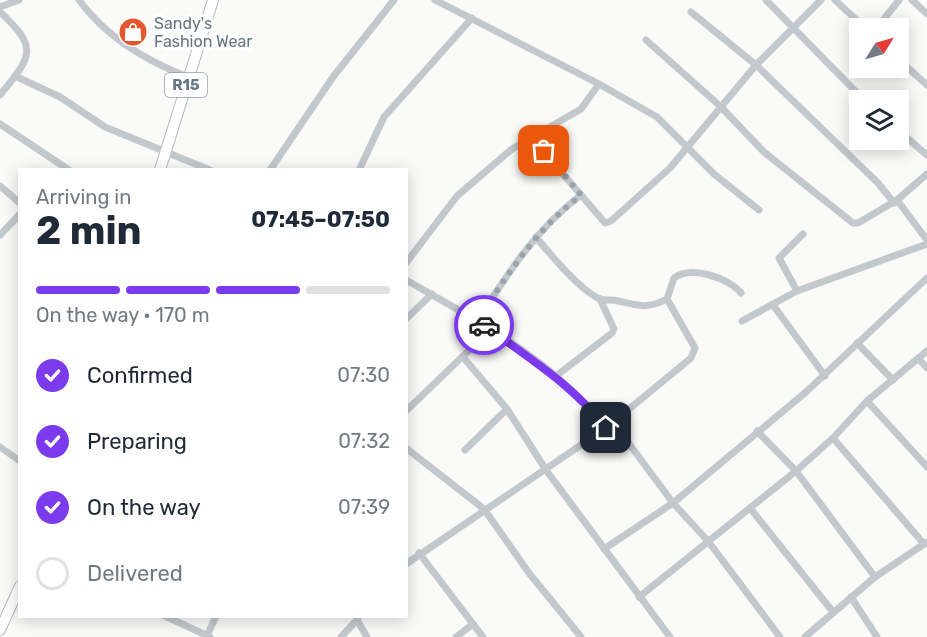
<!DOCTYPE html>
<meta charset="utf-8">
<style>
body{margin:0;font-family:Rubik,sans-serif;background:#f2f2f3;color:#1f2937;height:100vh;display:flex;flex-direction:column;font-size:22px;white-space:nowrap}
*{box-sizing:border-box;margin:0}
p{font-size:20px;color:#747a83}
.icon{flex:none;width:33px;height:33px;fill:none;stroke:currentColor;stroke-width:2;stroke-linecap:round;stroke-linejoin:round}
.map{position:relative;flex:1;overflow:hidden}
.sheet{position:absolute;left:18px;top:168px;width:390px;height:450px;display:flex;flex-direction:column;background:#fff;border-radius:0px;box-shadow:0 3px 15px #0003}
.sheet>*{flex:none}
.needle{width:39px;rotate:53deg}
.buttons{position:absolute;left:849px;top:18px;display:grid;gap:12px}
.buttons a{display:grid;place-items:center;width:60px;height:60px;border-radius:0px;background:#fff;box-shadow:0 3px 15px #0003;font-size:30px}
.pin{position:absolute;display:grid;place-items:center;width:51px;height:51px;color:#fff;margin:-26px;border-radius:12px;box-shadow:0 3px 9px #0006}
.courier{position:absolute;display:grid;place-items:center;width:60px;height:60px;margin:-30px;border:4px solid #7c3aed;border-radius:50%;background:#fff;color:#222;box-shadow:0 2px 8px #0007}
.headline em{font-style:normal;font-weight:700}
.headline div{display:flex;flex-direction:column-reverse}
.headline{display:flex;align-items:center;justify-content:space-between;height:102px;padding:0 18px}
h1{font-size:39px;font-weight:700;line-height:45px}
.bar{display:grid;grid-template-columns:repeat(4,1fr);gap:9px 6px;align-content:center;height:72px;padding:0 18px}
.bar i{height:8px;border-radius:4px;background:#e0e1e3}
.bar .on{background:#7c3aed}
.bar p{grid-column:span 4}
ol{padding:0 18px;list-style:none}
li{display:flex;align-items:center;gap:18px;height:66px}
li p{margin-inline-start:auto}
li .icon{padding:6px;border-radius:50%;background:#7c3aed;color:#fff;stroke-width:4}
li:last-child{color:#747a83}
li i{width:33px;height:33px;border:3px solid #e0e1e3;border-radius:50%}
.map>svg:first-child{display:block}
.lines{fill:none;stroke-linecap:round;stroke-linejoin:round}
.primary-casing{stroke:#b5babe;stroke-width:12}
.street{stroke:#c3c8cc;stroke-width:7}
.primary{stroke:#fff;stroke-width:10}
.done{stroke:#99a4ac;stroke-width:6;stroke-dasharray:0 10.8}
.route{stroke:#7c3aed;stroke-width:8}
.labels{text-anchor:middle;stroke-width:6;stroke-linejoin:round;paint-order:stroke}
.shield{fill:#fff;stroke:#939fa8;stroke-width:1.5}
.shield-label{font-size:15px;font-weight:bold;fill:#657683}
.poi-label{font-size:16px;fill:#657683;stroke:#fff;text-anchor:start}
</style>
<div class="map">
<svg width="927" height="637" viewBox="0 0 927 637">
<rect width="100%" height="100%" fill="#fafaf8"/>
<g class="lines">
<!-- primary casing -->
<g class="primary-casing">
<g id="primary">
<path d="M160,170L213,0"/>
<path d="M0,630L20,586"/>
</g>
</g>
<!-- street -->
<g class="street">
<path d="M79,0C106,37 146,61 188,77"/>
<path d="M435,0L599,84L657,117L714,174L759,210"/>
<path d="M766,0L864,100"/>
<path d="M835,0L865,28"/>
<path d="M912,0L927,14"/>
<path d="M0,7L19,0"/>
<path d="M0,12C39,48 32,56 0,95"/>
<path d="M691,12L756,65L878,183L894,203"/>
<path d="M877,28L899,0"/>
<path d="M646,40L720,106L764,152L853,223H858L897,200L927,174"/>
<path d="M898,59L927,85"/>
<path d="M15,76L60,97L105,127L210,170"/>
<path d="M0,124L69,170"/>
<path d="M898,130L927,155"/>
<path d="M531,137L581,195"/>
<path d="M270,170L333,77L394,0"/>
<path d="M359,170L384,117L472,18"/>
<path d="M0,186L20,203"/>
<path d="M897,200L927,240"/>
<path d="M0,235L20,214"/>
<path d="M536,237C549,253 581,291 600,299C605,301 613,299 618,301C638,306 648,309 667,299"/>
<path d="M406,263L457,196L512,149L581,109L599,84"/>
<path d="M406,280C478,321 555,361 606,428"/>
<path d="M797,291L779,258L803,234"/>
<path d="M773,305L825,376"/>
<path d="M406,319L432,294"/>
<path d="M478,320C508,273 536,229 581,195L605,223L611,221L670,168L756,65L821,0"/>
<path d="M742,321L797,291L927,244"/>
<path d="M857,343L893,380"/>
<path d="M463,357L507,409L546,470L670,637"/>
<path d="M919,359L927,368"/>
<path d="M556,376L612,333L614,329L600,299"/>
<path d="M867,401L927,467"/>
<path d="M406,411L491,329"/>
<path d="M613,422L673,503L708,541L780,637"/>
<path d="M757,431L796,471L875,577"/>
<path d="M833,438L924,544"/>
<path d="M0,447L20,461"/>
<path d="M406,448L484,509L529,573L581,637"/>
<path d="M465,450L507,409"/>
<path d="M750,508L833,612"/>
<path d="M604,549L673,503L806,392L927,278"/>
<path d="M419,553L483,637"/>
<path d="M406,564L606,428L691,358L695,348L667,299L674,278C691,265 729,278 741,293"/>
<path d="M639,597L796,471L833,438L867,401L927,351"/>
<path d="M851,597L877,637"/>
<path d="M165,616L210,637"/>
<path d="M359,616L357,620L367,637"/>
<path d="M207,636L216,616"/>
<path d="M341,637L357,620"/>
<path d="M456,637L473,624"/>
<path d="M805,637L875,577L927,542"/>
</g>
<!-- primary -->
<use href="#primary" class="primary"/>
</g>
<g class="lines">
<!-- done -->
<path class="done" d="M484,325L478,320C508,273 537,229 581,195L544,151"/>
<!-- route -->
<path class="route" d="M484,325C528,358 572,384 606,428"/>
</g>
<!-- icons -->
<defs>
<g id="shop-disc" transform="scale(1.5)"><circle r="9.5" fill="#e4572e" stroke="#fff"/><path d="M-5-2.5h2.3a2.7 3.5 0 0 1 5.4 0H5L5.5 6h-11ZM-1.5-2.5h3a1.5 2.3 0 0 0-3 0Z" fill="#fff"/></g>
</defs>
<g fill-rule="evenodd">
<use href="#shop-disc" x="133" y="32"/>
</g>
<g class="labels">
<!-- shield labels -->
<rect class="shield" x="165" y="73" width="42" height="24" rx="4.5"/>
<g class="shield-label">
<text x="186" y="90">R15</text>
</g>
<!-- poi labels -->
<g class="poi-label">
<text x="154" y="29">Sandy's<tspan x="154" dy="18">Fashion Wear</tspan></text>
</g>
</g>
</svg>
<div class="buttons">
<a><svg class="needle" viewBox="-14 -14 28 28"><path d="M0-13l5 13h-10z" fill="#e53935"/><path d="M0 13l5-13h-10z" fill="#747a83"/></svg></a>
<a><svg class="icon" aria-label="layers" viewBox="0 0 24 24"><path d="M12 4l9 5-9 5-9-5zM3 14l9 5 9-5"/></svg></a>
</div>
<div class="pin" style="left:544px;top:151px;background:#ea580c"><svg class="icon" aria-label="bag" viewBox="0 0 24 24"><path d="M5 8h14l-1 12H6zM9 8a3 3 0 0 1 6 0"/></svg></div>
<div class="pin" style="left:606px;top:428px;background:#1f2937"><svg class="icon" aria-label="home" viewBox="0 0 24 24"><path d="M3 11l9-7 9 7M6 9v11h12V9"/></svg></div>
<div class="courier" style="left:484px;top:325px"><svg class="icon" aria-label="car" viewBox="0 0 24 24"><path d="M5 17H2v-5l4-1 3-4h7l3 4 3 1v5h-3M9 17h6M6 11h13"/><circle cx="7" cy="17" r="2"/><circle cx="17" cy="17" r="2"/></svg></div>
<section class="sheet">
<div class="headline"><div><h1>2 min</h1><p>Arriving in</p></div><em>07:45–07:50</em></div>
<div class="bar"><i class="on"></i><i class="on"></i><i class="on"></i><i></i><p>On the way · 170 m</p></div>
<ol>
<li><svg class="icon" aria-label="check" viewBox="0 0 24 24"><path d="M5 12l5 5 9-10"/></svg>Confirmed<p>07:30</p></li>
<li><svg class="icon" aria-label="check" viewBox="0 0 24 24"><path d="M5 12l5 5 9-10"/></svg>Preparing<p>07:32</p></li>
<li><svg class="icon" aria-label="check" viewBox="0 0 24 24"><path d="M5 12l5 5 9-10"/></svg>On the way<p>07:39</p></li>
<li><i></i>Delivered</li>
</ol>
</section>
</div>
